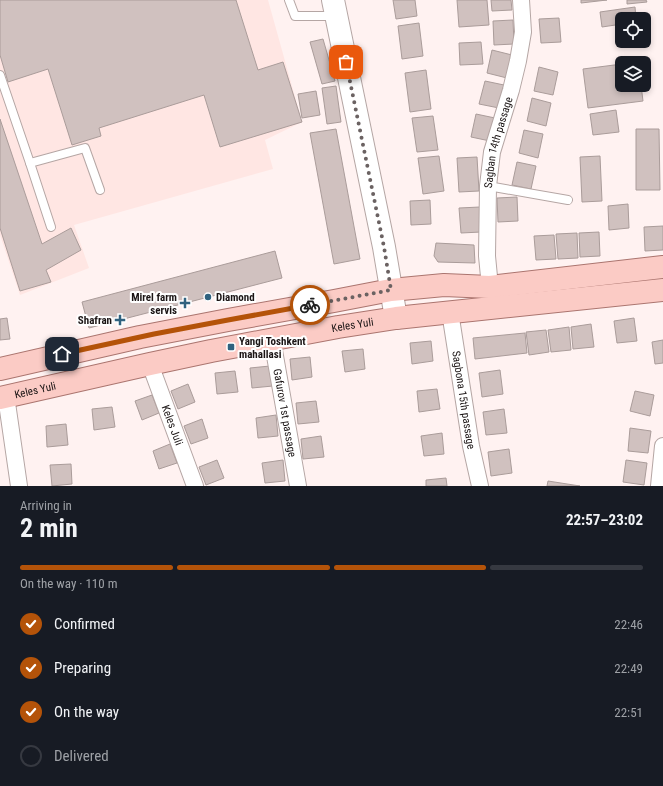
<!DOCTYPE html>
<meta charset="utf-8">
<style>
body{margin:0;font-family:"Roboto Condensed",sans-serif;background:#20242c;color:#f1f3f6;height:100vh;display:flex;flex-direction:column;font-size:15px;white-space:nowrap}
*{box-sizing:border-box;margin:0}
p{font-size:13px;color:#9ea1a6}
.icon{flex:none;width:22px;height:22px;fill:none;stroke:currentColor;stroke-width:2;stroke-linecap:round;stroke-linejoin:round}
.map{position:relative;height:486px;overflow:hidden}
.details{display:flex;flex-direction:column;background:#171b24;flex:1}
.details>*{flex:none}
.tools{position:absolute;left:615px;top:12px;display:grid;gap:8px}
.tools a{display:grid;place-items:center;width:36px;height:36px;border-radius:6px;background:#171b24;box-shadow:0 2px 6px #0003;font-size:20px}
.pin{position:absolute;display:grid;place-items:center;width:34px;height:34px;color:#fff;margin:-17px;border-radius:8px;box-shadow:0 2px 6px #0006}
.courier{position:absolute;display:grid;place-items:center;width:40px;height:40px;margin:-20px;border:3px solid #b45309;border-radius:50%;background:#fff;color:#222;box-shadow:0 1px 5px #0007}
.head em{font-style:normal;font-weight:700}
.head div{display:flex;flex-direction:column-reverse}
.head{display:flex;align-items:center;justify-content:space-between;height:68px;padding:0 20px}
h1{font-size:26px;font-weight:700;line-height:30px}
.bar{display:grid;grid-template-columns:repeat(4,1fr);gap:6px 4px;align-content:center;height:48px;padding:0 20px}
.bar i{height:5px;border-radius:3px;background:#363941}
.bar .selected{background:#b45309}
.bar p{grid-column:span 4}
ol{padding:0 20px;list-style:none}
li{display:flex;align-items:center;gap:12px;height:44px}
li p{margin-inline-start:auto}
li .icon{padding:4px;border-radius:50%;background:#b45309;color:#fff;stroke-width:4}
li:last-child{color:#9ea1a6}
li i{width:22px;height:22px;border:2px solid #363941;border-radius:50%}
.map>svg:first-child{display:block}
.built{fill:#ffe6e3}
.building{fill:#d0c1bf;stroke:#aa9c9a}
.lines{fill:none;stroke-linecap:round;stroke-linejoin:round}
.service-casing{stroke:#b5a6a4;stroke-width:10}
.minor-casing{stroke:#b5a6a4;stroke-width:18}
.secondary-casing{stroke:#b5a6a4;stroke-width:24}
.primary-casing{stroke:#ab756f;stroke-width:24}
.service{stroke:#fff;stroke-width:8}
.minor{stroke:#fff;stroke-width:16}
.secondary{stroke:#fff;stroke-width:22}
.primary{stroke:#fbcbc5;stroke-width:22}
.done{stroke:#6b6262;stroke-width:4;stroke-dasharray:0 7.2}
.route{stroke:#b45309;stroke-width:5}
.poi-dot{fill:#30627f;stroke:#fff;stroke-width:1.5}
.labels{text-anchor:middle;stroke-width:4;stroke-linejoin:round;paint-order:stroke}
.street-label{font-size:11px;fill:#1b1515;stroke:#fff}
.poi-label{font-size:11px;font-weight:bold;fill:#1b1515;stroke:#fff;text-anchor:end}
</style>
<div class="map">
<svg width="663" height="486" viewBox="0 0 663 486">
<rect width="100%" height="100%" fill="#fff2f1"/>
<!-- built -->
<path class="built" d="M0,0H268L302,122L265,140L273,169L74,225L89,268L20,295L0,235Z"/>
<!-- building -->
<g class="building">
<path d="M0,0H236L258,70L283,62L302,122L220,147L204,95L99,128L101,136L72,145L48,69L8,82L0,55Z"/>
<path d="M393,0H415L417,16L396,19Z"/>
<path d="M457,0H487L489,25L459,27Z"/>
<path d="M491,0H511L512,10L492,11Z"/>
<path d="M581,0H607L581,3Z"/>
<path d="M627,0H646L647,2L627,4Z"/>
<path d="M635,7L636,19H622V24L602,27L600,12Z"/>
<path d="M559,18L561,42L541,43L539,19Z"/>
<path d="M513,20L514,44L494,45L493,21Z"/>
<path d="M419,23L423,56L402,59L398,26Z"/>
<path d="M323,39L335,81L322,84L310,42Z"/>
<path d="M481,42L483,64L460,65L459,43Z"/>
<path d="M492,50L512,55L507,78L487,73Z"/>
<path d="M622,64V85H641L643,101L588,108L583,69Z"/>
<path d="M539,67L558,72L553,95L534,91Z"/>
<path d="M426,70L431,109L410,112L405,73Z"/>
<path d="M485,81L504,85L499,108L479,104Z"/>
<path d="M336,86L341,122L327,124L322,88Z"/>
<path d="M316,91L320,115L302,118L298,94Z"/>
<path d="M532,98L551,103L546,126L527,121Z"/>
<path d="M616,110L619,132L593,135L590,114Z"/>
<path d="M476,114L495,118L490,141L471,137Z"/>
<path d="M433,116L438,150L417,152L412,118Z"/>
<path d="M0,119L42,244L71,228L81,250L46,270L51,282L20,291L0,228Z"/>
<path d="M336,129L360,259L334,264L310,133Z"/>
<path d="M636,129H659L660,190H636Z"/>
<path d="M524,130L543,134L538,158L519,153Z"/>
<path d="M439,156L444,191L423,194L418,158Z"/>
<path d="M600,156L602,201L582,202L580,157Z"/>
<path d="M477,157L479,191L459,192L457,158Z"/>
<path d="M517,162L536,166L531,189L512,185Z"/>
<path d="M517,197L518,221L498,222L497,198Z"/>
<path d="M430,200L431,224L411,225L410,201Z"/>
<path d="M628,204L629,228L609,230L608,206Z"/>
<path d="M480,207L481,232L461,233L459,208Z"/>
<path d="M663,226V250L645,251L644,227Z"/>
<path d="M599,232L600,256L580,257L579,233Z"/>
<path d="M577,233L578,258L558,259L556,234Z"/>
<path d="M554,235L556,259L536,260L534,236Z"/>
<path d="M436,243L474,245L475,263L438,262L434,256Z"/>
<path d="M275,251L282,278L89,328L82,302Z"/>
<path d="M7,318L10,339L0,340V319Z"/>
<path d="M634,318L637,341L617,343L614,321Z"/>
<path d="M591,324L594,347L573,349L571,327Z"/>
<path d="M569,327L571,350L551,352L548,330Z"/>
<path d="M546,330L549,352L529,355L526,332Z"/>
<path d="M525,333L527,353L475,359L473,338Z"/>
<path d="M663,340V363L655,364L652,342Z"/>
<path d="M431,341L433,361L412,364L410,343Z"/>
<path d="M363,349L365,369L345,372L342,351Z"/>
<path d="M310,357L312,377L292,380L290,359Z"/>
<path d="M270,366L273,386L252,388L250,368Z"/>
<path d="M500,370L503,394L482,397L479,373Z"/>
<path d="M235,371L238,392L217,394L215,373Z"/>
<path d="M188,384L195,402L178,409L171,391Z"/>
<path d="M437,389L440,409L419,412L417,391Z"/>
<path d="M635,391L654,395L650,416L630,411Z"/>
<path d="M152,395L159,413L142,420L135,401Z"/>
<path d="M316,401L319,422L298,424L296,403Z"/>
<path d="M112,407L115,427L94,430L92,409Z"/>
<path d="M504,409L507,433L486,435L483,412Z"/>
<path d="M276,415L278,436L258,438L256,418Z"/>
<path d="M202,419L208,438L191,444L184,426Z"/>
<path d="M66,424L68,445L47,447L46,426Z"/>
<path d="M630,428L651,431L648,453L628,451Z"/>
<path d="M442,433L444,454L424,456L421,436Z"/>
<path d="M321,436L324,457L303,459L301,439Z"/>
<path d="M170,444L177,463L159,469L153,451Z"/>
<path d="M509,449L512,473L491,476L488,452Z"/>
<path d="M217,460L224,478L206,485L199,467Z"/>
<path d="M283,460L285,481L265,483L262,463Z"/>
<path d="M626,460L647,463L644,485L623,482Z"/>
<path d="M71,464L72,484L52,486L50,465Z"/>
<path d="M446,478L447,486H426V480Z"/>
<path d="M548,481L580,486H547Z"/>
</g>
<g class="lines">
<!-- service casing -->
<g class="service-casing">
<g id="service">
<path d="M289,0L295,16H334"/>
<path d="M0,75L30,163"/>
<path d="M488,186L568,200"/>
<path d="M51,227L30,163L85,148L100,190"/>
</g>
</g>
<!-- minor casing -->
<g class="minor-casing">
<g id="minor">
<path id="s1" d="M490,287L487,256L488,186L492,152L511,90L518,61L523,32L521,0"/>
<path id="s2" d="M450,312L471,446L480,486"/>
<path id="s3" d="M272,339L298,486"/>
<path id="s4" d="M150,364L195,486"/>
<path d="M6,396L19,486"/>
<path d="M659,486L663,446"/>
</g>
</g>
<!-- secondary casing -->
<g class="secondary-casing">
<path id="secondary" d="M333,0L384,247L396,318"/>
</g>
<!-- primary casing -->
<g class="primary-casing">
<g id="primary">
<path d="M0,369L140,337L228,320L334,301L391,290L444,285L490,287L663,267"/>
<path id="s5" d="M0,398L150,364L211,351L338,327L396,318L663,290"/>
</g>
</g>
<!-- service -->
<use href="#service" class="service"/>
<!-- minor -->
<use href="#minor" class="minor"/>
<!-- secondary -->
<use href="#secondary" class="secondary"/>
<!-- primary -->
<use href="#primary" class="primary"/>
</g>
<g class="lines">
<!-- done -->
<path class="done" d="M310,305L391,290L384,247L346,62"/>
<!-- route -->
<path class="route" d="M62,354L154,334L228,320L310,305"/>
</g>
<!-- markers -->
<g class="poi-dot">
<circle cx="208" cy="297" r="4"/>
<path d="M183 297h4v4h4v4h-4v4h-4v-4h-4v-4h4z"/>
<path d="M118 314h4v4h4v4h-4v4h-4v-4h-4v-4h4z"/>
<rect x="227" y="343" width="8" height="8" rx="2"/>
</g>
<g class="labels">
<!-- street labels -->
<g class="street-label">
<text dy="4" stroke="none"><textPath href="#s1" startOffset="146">Sagban 14th passage</textPath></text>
<text dy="4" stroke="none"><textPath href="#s5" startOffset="360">Keles Yuli</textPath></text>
<text dy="4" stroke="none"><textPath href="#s5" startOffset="36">Keles Yuli</textPath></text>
<text dy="4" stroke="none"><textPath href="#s2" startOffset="89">Sagbona 15th passage</textPath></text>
<text dy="4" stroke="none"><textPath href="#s3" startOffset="75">Gafurov 1st passage</textPath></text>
<text dy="4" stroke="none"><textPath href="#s4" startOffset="65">Keles Juli</textPath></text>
</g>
<!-- poi labels -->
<g class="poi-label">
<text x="177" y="301">Mirel farm<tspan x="177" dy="13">servis</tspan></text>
<text x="216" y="301" text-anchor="start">Diamond</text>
<text x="112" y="324">Shafran</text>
<text x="239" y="345" text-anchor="start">Yangi Toshkent<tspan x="239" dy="13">mahallasi</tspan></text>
</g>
</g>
</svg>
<div class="tools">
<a><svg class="icon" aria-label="locate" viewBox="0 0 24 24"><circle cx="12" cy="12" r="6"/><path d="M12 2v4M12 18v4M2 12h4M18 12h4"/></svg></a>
<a><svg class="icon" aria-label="layers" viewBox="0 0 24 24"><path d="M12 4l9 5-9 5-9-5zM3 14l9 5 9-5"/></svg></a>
</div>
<div class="pin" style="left:346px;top:62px;background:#ea580c"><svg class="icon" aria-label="bag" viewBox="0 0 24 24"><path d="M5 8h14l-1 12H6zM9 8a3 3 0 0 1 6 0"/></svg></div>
<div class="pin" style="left:62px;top:354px;background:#1f2937"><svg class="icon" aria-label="home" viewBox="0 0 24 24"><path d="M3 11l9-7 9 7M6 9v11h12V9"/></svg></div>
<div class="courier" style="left:310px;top:305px"><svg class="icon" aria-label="bike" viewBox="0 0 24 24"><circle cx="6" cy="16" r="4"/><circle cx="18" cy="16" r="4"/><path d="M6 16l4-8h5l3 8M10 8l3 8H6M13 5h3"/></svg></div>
</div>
<section class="details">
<div class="head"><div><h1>2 min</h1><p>Arriving in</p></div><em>22:57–23:02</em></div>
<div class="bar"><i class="selected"></i><i class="selected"></i><i class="selected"></i><i></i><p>On the way · 110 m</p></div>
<ol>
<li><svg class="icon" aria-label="check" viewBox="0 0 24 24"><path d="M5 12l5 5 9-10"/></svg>Confirmed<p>22:46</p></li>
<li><svg class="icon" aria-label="check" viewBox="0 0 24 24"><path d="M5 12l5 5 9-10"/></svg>Preparing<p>22:49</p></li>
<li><svg class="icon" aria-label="check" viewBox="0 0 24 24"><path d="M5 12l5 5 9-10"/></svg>On the way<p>22:51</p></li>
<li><i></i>Delivered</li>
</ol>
</section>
